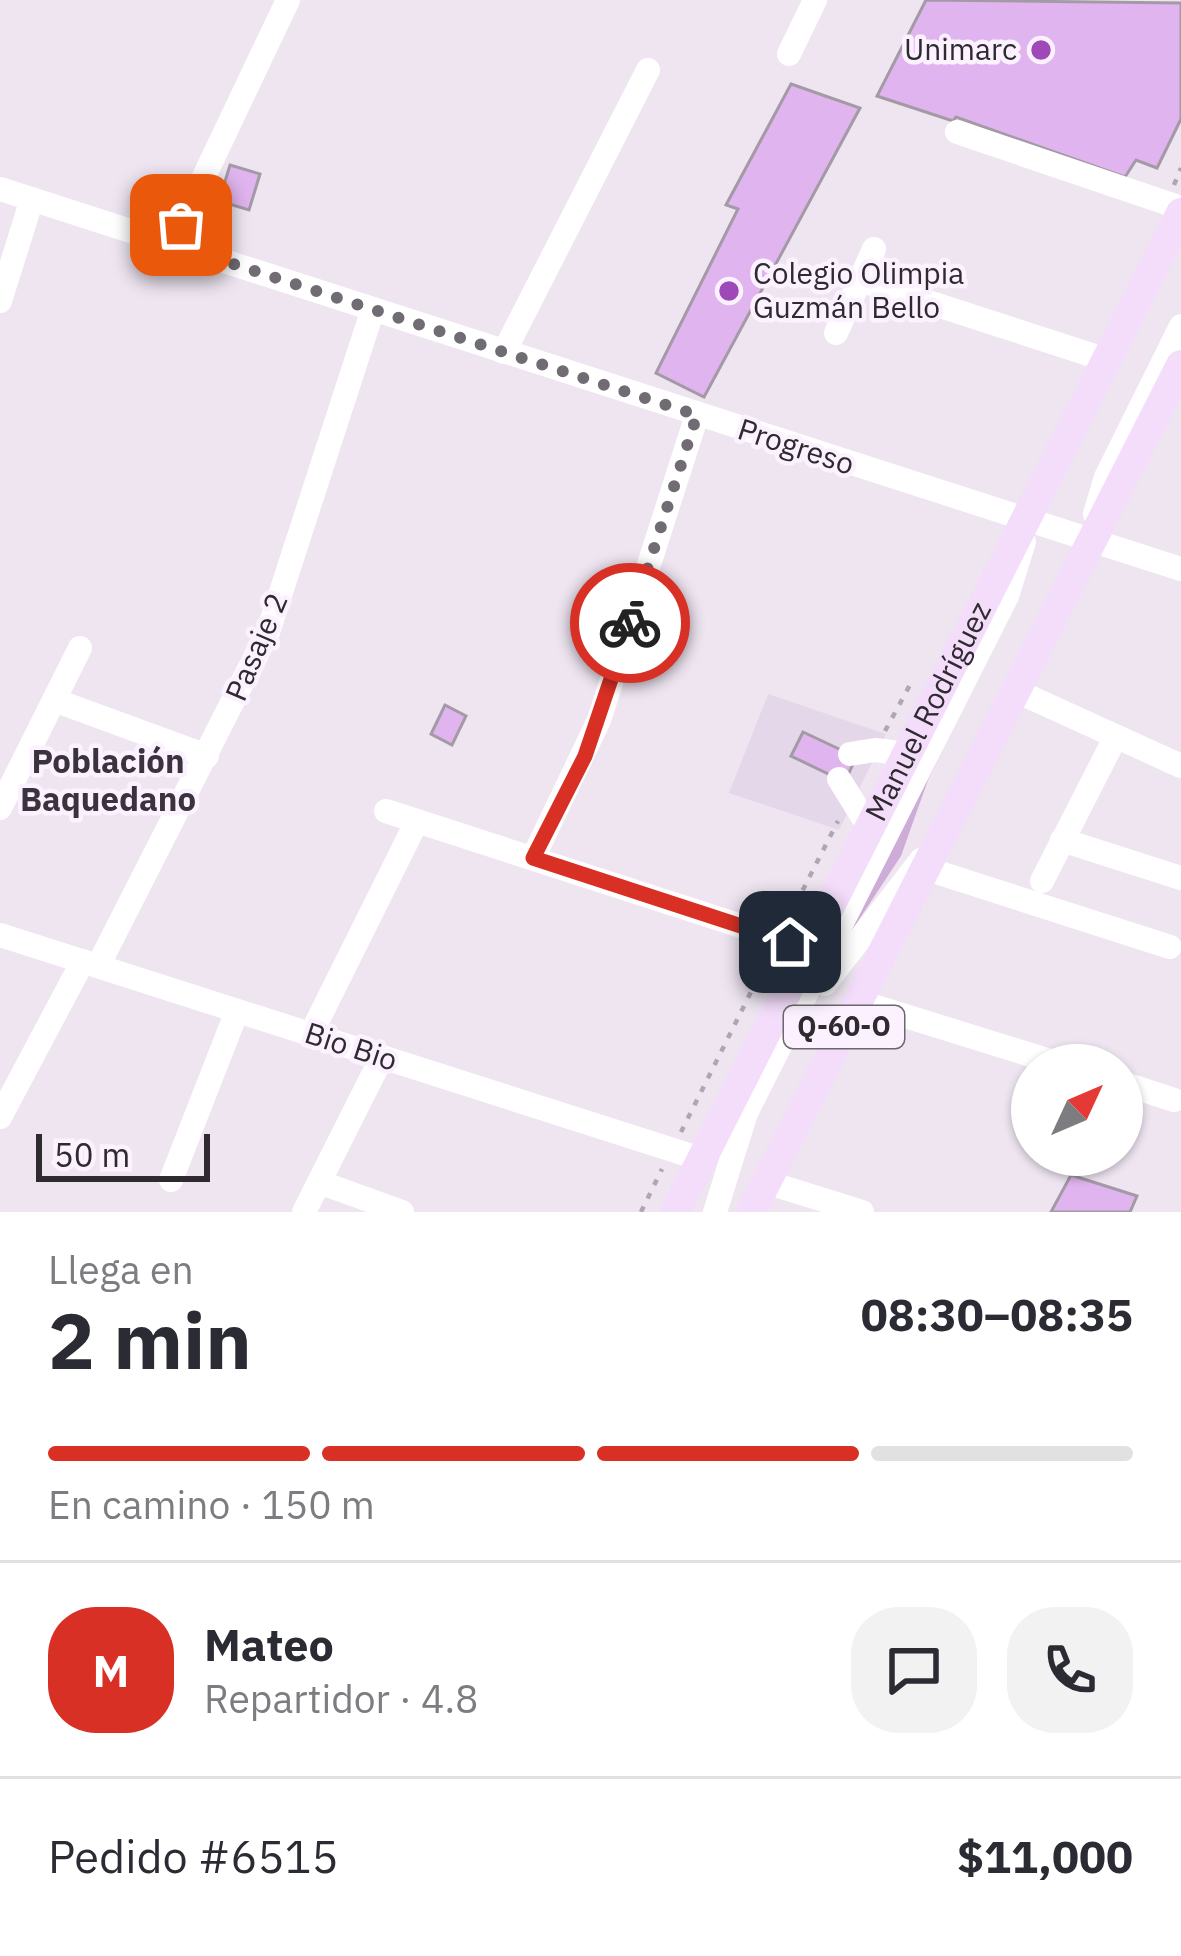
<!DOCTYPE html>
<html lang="es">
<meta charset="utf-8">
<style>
body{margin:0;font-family:"IBM Plex Sans",sans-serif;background:#f2f2f3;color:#2b2b33;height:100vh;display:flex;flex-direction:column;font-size:45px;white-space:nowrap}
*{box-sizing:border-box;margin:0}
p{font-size:39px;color:#7c7c81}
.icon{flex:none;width:66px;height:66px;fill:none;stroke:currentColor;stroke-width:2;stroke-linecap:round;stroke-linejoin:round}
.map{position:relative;height:1212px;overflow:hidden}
.side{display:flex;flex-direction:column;background:#fff;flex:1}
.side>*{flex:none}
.needle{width:78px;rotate:46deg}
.tools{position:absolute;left:1011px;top:1044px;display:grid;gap:24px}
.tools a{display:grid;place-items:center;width:132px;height:132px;border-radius:50%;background:#fff;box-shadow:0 3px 9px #0004;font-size:60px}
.scale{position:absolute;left:36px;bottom:30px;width:174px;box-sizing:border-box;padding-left:12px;border:6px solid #2e2a2f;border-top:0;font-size:33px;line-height:42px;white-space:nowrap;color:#2e2a2f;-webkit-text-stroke:9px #fcf2ff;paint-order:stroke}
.pin{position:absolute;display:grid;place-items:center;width:102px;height:102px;color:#fff;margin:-51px;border-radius:24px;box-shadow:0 6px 18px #0006}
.courier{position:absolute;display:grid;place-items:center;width:120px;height:120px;margin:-60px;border:9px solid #d93025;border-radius:50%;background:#fff;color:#222;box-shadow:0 3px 15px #0007}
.head em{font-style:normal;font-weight:700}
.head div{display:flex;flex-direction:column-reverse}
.head{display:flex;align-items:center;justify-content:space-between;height:204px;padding:0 48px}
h1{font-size:78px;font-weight:700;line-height:90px}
.bar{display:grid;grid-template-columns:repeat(4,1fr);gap:18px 12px;align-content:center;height:144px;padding:0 48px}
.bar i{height:15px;border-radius:9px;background:#e1e1e2}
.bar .active{background:#d93025}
.bar p{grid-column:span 4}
.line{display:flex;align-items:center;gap:30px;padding:0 48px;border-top:3px solid #e1e1e2}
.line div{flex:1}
.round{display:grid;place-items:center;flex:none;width:126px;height:126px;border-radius:48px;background:#f2f2f3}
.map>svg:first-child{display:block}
.built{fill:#e5d7ea}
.grass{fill:#cdadd7}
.building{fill:#e0b4ee;stroke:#a39aa6;stroke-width:3}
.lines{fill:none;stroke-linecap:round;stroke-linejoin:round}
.path{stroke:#aea7b1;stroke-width:4.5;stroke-dasharray:6 9;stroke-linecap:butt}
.minor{stroke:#fff;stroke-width:24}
.major{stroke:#f3ddfa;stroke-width:30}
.done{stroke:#716b73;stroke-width:12;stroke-dasharray:0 21.6}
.route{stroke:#d93025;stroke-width:15}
.poi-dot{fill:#9e49b7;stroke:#fcf2ff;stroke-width:4.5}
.labels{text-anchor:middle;stroke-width:9;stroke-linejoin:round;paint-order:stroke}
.shield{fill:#fcf2ff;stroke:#6c666d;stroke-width:3}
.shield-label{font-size:27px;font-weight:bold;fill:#2e2a2f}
.poi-label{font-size:30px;fill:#2e2a2f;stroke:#fcf2ff;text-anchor:end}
.street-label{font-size:30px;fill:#2e2a2f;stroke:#fcf2ff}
.neighbourhood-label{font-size:33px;font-weight:bold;fill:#3a333d;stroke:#fcf2ff}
</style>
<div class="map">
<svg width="1181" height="1212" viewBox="0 0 1181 1212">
<rect width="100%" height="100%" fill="#eee5f1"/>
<!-- built -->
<path class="built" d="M768,694L886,734L839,830L729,793Z"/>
<!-- grass -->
<path class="grass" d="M1023,583L928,780L901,856L833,959Z"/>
<!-- building -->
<g class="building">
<path d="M926,0L1181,3V119L1157,168L1136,160L1125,177L956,117L953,121L877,96Z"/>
<path d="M791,84L860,108L704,397L656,373L738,209L726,205Z"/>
<path d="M230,165L260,174L249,210L219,201Z"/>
<path d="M445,705L466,716L452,745L431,734Z"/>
<path d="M803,732L856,757L845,782L791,756Z"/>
<path d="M1071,1175L1137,1196L1130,1212H1051Z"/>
</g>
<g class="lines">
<!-- path -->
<g class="path">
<path d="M1174,185L1181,168"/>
<path d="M885,731L911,683"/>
<path d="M789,917L838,821"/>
<path d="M681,1132L767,960"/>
<path d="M641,1212L662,1169"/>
</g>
<!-- minor -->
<g class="minor">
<path d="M789,54L815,0"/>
<path d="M957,132L1181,208"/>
<path d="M0,189L1181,569"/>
<path d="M172,244L288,0"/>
<path d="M860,280L1107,360"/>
<path d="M0,301L32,199"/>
<path d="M836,333L874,249"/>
<path d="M504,352L648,70"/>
<path d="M1095,514L1106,477L1181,326"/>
<path d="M1014,690L1181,766"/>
<path d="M54,700L207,756"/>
<path d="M850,754L875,750L907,754"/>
<path d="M839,779L870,829"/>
<path d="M0,808L80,648"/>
<path d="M386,811L809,948"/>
<path d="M1062,840L1181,878"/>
<path d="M533,858L599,720L697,415"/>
<path d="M924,868L1170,947"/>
<path d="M1042,881L1115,738"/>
<path d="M0,935L701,1159"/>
<path d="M98,966L268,632L373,309"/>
<path d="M825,984L921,860"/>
<path d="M857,1001L1063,1065"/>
<path d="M311,1034L417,821"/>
<path d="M1122,1083L1174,1100"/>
<path d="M0,1117L83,961"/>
<path d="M171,1180L237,1011"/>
<path d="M319,1182L402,1212"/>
<path d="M766,1182L862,1212"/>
<path d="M304,1212L382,1057"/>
<path d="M715,1212L746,1113L1007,596L1024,542"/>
</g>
<!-- major -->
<g class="major">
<path id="s1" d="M675,1212L1181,213"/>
<path d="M751,1212L1181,365"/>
</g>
</g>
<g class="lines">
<!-- done -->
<path class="done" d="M181,225L172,244L697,415L630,623"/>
<!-- route -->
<path class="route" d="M630,623L585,756L533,858L790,942"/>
</g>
<!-- markers -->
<g class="poi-dot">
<circle cx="1041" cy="50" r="12"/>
<circle cx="729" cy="291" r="12"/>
</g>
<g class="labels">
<!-- shield labels -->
<rect class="shield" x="784" y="1006" width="120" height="42" rx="9"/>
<g class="shield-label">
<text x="844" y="1036">Q-60-O</text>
</g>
<!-- poi labels -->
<g class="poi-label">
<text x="1017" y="60">Unimarc</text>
<text x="753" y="284" text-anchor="start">Colegio Olimpia<tspan x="753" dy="34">Guzmán Bello</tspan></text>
</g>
<!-- street labels -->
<g class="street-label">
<text transform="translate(796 447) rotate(18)" y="10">Progreso</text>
<text transform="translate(257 647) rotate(-67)" y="10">Pasaje 2</text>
<text dy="10" stroke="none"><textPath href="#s1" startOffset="561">Manuel Rodríguez</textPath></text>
<text transform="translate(351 1047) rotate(18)" y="10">Bio Bio</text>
</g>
<!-- neighbourhood labels -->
<g class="neighbourhood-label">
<text x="108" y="773">Población<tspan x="108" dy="38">Baquedano</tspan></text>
</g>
</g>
</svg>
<div class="tools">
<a><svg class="needle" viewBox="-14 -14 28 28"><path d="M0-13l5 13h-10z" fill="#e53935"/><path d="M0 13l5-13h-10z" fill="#7c7c81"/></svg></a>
</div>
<div class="scale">50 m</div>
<div class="pin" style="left:181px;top:225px;background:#ea580c"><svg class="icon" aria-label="bag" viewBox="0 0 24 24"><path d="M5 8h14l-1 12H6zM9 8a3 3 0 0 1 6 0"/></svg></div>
<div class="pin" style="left:790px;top:942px;background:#1f2937"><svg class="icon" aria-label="home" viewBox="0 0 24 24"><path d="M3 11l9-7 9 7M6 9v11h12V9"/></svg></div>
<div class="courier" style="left:630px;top:623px"><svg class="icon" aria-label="bike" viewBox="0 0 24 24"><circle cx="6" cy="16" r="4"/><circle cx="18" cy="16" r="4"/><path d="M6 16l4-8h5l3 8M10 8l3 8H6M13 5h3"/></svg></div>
</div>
<section class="side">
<div class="head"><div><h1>2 min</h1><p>Llega en</p></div><em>08:30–08:35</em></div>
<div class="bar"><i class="active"></i><i class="active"></i><i class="active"></i><i></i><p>En camino · 150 m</p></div>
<div class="line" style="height:216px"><b class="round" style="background:#d93025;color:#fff">M</b><div><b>Mateo</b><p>Repartidor · 4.8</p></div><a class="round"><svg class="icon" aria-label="chat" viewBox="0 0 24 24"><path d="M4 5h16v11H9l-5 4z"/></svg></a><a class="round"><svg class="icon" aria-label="phone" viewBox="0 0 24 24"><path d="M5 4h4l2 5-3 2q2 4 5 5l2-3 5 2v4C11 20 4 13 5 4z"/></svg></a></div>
<div class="line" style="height:156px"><div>Pedido #6515</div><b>$11,000</b></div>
</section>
